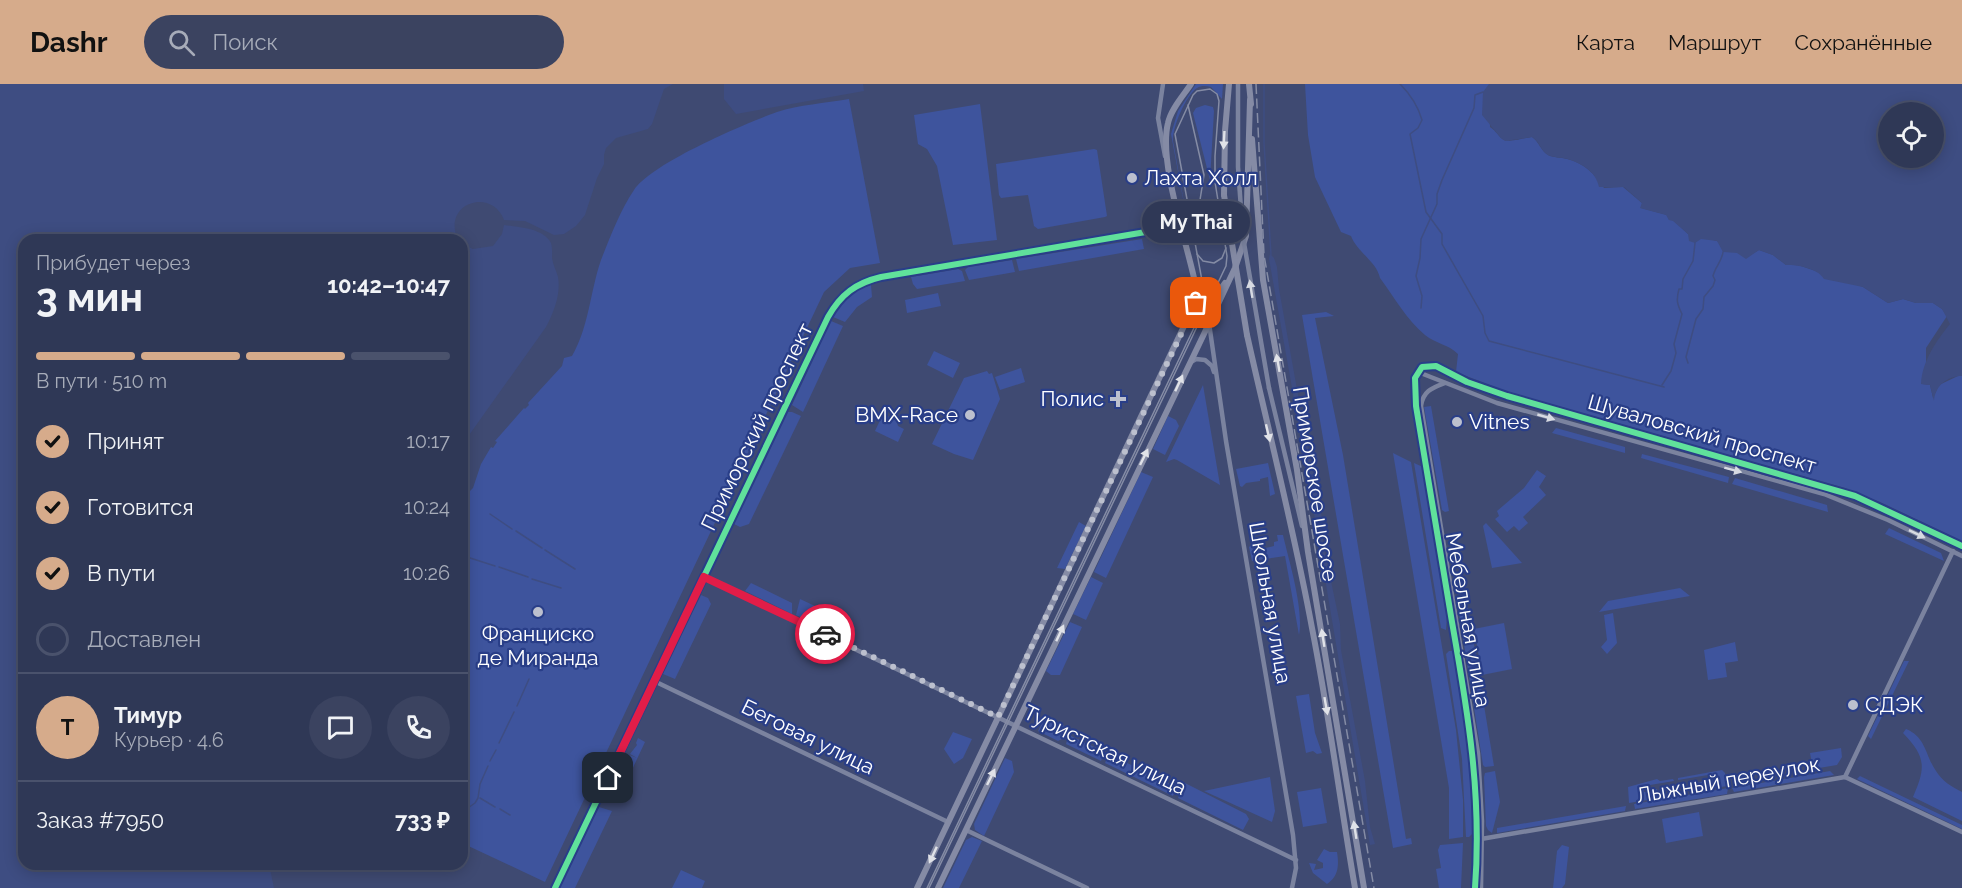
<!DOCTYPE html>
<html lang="ru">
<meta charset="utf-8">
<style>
body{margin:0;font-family:Raleway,sans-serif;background:#3b4360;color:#f1f3f6;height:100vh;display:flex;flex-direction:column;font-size:22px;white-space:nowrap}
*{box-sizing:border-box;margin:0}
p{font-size:20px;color:#a7acb9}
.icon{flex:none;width:33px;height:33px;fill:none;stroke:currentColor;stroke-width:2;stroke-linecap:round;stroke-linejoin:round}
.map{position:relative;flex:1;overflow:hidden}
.sheet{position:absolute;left:18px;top:150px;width:450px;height:636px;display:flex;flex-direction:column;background:#2f3856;border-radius:18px;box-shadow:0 3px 15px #0003,0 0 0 2px #4a526c}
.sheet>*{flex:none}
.controls{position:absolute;left:1878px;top:18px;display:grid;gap:12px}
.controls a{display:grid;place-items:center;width:66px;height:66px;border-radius:50%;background:#2f3856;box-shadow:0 3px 15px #0003,0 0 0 2px #4a526c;font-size:30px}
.pin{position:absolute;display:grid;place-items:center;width:51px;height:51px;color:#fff;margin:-26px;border-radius:12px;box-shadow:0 3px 9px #0006}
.courier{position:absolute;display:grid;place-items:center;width:60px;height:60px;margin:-30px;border:4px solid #e11d48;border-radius:50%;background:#fff;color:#222;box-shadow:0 2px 8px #0007}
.bubble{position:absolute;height:42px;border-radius:21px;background:#2f3856;box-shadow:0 3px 15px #0003,0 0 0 2px #4a526c;font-size:20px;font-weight:700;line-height:42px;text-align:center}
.overview em{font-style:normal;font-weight:700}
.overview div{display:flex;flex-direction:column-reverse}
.overview{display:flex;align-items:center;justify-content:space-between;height:102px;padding:0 18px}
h1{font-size:39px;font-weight:700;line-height:45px}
.bar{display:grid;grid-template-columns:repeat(4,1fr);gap:9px 6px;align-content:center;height:72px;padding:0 18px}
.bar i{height:8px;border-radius:4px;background:#4a526c}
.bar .current{background:#d6ab8b}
.bar p{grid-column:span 4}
.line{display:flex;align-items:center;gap:15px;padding:0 18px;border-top:2px solid #4a526c}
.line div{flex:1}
.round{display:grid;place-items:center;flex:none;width:63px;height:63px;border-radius:32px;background:#3b4360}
ol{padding:0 18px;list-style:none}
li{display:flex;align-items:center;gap:18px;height:66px}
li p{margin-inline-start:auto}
li .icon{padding:6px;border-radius:50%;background:#d6ab8b;color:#111;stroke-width:4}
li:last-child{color:#a7acb9}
li i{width:33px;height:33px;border:3px solid #4a526c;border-radius:50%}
header{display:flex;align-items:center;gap:36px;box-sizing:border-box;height:84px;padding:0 30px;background:#d6ab8b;color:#111}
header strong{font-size:28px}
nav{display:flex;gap:33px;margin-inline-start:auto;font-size:21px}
.search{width:420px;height:54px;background:#3b4360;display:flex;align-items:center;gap:15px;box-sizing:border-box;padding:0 21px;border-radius:33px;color:#a7acb9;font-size:22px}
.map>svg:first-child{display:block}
.green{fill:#3e549d}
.water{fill:#3e4d82;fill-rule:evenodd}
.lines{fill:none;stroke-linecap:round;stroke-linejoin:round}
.stream{stroke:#3e4d82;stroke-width:1.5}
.minor{stroke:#7b839f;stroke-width:4.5}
.major{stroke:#858ba5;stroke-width:6}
.tram{stroke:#858ca5;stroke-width:1.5}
.rail{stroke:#858ca5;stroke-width:1.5;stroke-dasharray:10 4.5;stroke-linecap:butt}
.minor-bridge{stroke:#7b839f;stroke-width:4.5}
.major-bridge{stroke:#858ba5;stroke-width:6}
.cycleway-casing{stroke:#293e88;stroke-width:10}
.cycleway{stroke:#60e19b;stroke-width:6}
.oneway{fill:#e0e2e8}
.oneway2{fill:#d7dae2}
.done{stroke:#bcc0ce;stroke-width:6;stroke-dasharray:0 10.8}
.route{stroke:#e11d48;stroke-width:8}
.poi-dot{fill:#bcc0ce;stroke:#293e88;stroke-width:2}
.labels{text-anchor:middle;stroke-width:4.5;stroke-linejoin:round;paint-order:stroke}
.poi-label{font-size:21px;fill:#fff;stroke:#293e88;text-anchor:start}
.street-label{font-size:21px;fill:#fff;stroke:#293e88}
</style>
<header>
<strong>Dashr</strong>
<div class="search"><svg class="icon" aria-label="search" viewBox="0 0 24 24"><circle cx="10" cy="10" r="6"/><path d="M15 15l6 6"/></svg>Поиск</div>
<nav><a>Карта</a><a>Маршрут</a><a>Сохранённые</a></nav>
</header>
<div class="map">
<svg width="1962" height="804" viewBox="0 0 1962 804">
<rect width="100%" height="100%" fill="#3f4a72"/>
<!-- green -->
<g class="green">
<path d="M1196,0H1223L1222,15L1211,3C1206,2 1202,1 1197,4C1186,11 1172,44 1173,57L1190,152L1171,50L1178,27Z"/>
<path d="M1305,0H1489L1490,43C1495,46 1497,50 1501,54C1507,60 1524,54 1532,53C1539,58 1541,67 1548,71C1553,74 1561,73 1567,75C1584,79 1595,90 1604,104L1623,103L1642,119L1641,124L1667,131L1669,136H1673L1688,150L1717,157L1731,167L1752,170L1759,166L1773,171L1786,181H1798L1863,203L1888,219L1903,215L1916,219H1933L1942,225L1947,232L1926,264V280L1922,300L1930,301L1933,314L1939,301L1958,292H1962V457L1880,418L1845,404L1505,307L1456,288L1458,270C1448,260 1436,260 1425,251C1407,236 1394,213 1380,194C1377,178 1357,168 1351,152L1341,148L1315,93L1308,51Z"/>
<path d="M849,15L880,179L850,184L824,208L545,798L462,759V415L473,404L481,380L491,363L493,364L497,358L495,357L524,324L525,325L529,321L528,319L562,282L564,274L572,272C589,243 590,208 601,176C610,153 620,127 634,106C652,79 744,40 777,28C799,21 825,19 849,15Z"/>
<path d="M980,20L997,156L953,161L937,82L927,65L918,60L914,31Z"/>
<path d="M1205,21L1213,23L1214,27L1210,96L1193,29L1196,24Z"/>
<path d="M1094,65L1097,66L1107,132L1105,133L1038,145L1034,142L1028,111L1001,114L999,111L996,80Z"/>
<path d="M1142,155L1144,165L1019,187L1016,175Z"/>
<path d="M1012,176L1015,188L969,196L965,186L968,183Z"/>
<path d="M958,185L962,187L965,197L917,205L913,200L911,193Z"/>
<path d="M871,201L872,213L857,223L845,238L833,233C841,217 853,206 871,201Z"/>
<path d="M938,209L941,222L907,229L905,216Z"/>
<path d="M1326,228L1334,232L1315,234L1316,239L1343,371L1406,755L1411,754L1412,760L1393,764L1302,231Z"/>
<path d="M831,237L843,242L803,328L792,321Z"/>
<path d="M934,267L960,279L953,294L927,281Z"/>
<path d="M1021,284L1025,298L1000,306L995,293Z"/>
<path d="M987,287L989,290L992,289L1000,315L973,376L954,370L932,360L964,294Z"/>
<path d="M1203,301L1220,401L1177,376L1174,375L1166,378Z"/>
<path d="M1431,322L1449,427L1445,428L1442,426L1424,323Z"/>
<path d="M788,328H792L801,332L749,440L740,443L734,440Z"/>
<path d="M883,330L896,336L898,342L904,345L898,358L875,347Z"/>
<path d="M1168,332L1176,336L1179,342L1165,371L1153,365Z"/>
<path d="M1556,344L1625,363V369L1552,349Z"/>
<path d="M1393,369L1411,378L1456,646L1463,716V753L1449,755V704Z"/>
<path d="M1642,370L1729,393L1728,399L1641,374Z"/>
<path d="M1268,379L1275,410L1270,412L1268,393L1260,395V397L1246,399L1242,403L1240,402L1236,385Z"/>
<path d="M1414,379L1423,383L1446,517H1444L1447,532L1446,546L1441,544Z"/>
<path d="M1537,386L1546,392L1539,403L1546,411L1523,433L1528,439L1519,447L1514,442L1507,448L1495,435L1499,432L1497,427L1524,404Z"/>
<path d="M1141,388L1153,393L1106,494L1094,488Z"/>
<path d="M1735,394L1827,421L1828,428L1732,400Z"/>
<path d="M1079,438L1086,442L1065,485L1057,484Z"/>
<path d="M1486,439L1522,479L1492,484L1483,442Z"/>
<path d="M1889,444L1941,469L1944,477L1885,450Z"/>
<path d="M1277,451H1283C1289,477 1304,525 1299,551L1285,472L1252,477L1249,463L1254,459L1260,460L1261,465L1274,462V458L1278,457Z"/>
<path d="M1091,493L1103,499L1086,536L1073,530Z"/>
<path d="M751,499L792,519V530L745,507Z"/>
<path d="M1680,504L1690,512L1599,528L1608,517Z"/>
<path d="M701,511L708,514L711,520L675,595L663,590Z"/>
<path d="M800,515L845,536L837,551L796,531Z"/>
<path d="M1468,524L1494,682L1485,683L1483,681L1459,529L1460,526Z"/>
<path d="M1613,529L1617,559L1607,570L1601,563L1607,556L1604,531Z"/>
<path d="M1070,538L1082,543L1060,591H1051L1046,587Z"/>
<path d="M1504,539L1512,585L1482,591L1474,545Z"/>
<path d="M1735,558L1738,577L1725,579L1727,593L1708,596L1704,566Z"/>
<path d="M1449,567H1452C1458,583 1460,600 1463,617C1470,661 1474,704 1474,748L1469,753H1466L1462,675L1446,570Z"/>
<path d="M1904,577H1909L1871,655L1868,652Z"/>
<path d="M1309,610L1315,649L1322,669L1317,670L1313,667L1306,669L1296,612Z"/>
<path d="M1045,633L1067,643L1062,655L1058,657L1038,647Z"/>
<path d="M1906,645C1926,653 1925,671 1936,687C1942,697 1952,703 1962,708V737L1913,713C1926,683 1926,673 1903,649Z"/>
<path d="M953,648L972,655L963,674L954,680L944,665Z"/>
<path d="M1071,652L1103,667L1104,669L1101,677L1066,660L1068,653Z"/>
<path d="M638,654L645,658L622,707L605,711L619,681L627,670L637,674L630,670L637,661L636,659Z"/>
<path d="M1841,664L1842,673L1837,681L1813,685L1810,669Z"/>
<path d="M1111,671L1174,702L1176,705L1173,712L1105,679L1108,672Z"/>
<path d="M1005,674L1012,677L1014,688L984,752L975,746L974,740Z"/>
<path d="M1722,686L1725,689L1727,702L1698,707L1696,699L1709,696L1708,691L1678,696V694Z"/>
<path d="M1495,687L1500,718L1492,749L1488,746L1486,742L1484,693L1485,689Z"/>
<path d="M1830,687L1834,691L1734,708L1732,704Z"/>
<path d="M1860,692L1962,741V745L1857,695Z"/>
<path d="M1270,693L1275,727L1272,738L1204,707Z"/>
<path d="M1657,695L1660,697L1673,695L1674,697L1644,702V708L1657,705L1659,714L1629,719L1628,703Z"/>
<path d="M1185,699L1246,730L1249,735L1243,746L1178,714Z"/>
<path d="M1321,704L1327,739L1303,743L1297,708Z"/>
<path d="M1728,704L1727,710L1635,725L1634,720Z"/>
<path d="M1626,722L1625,727L1497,749V744Z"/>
<path d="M599,723L612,727L575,804H560Z"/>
<path d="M1699,728L1703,752L1666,759L1662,735Z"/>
<path d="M972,753L982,757L959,804H943L966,756Z"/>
<path d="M1463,759L1461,804H1439L1436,785L1441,784L1438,766L1440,761Z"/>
<path d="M1562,761L1569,763L1565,800L1562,804H1553L1557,767Z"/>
<path d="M1324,765L1330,768H1337C1339,781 1339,792 1327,800L1313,789L1309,779L1316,780L1314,786L1323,784V779L1317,776Z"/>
<path d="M681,786L705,797L702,804H672Z"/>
</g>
<!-- water -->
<g class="water">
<path d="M0,0H673L664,5L652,40L648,45L616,54L606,64L604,71V80L597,94L585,131L576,142L564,150L554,151L525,137L504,136C492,103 441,119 458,156H24V780H269L274,804H0Z"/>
<path d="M724,0H863L864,7L736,30L724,15Z"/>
<path d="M1489,0H1962V292C1947,292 1935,302 1934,317L1930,301L1921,300C1922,277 1937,256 1950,240L1942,225L1933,219H1916L1903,215L1888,219L1863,203L1824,195C1817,184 1799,181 1786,181L1773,171L1759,166L1746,175L1737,169L1723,168L1717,157L1701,155L1695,159L1689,157L1688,150L1673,137L1669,136L1666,131L1640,124L1642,119L1624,103H1599C1596,88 1583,80 1568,75C1562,73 1554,74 1548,71C1541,67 1540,58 1532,53L1505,57L1501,54L1482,31L1483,8ZM1888,28H1934V74H1888Z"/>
<path d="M504,141C517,143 540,144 549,156C553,160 552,169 552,174C553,181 556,186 558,193C561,210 554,228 546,243L462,361V160L473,165L493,162L502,150Z"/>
<path d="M1270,170L1274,174L1277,183L1279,205L1300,322L1323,439V459L1340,540L1341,566L1365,697L1370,743L1375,760L1370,761L1307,388L1269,175Z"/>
</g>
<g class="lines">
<!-- stream -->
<g class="stream">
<path d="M1264,0V59L1271,171"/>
<path d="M1400,0C1410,10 1418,22 1422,36L1418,44L1410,50L1426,128L1442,150V160L1483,232L1485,249L1489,257L1664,303"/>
<path d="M1421,224L1422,212L1416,192L1420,174L1421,155L1437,120V110L1442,96L1474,24L1475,11L1483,8"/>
<path d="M1688,279L1686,273L1696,235L1703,225L1704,213L1713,202L1715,196L1713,192C1715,183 1722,177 1723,168"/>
<path d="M1662,301L1671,287L1676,269L1674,260L1682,230C1677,220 1676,216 1679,205H1682L1683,195L1693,177L1695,159"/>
<path d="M490,430L512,445"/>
<path d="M516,447L542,464"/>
<path d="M545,466L575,485"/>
<path d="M467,473L495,482"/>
<path d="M499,483L528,493"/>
<path d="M532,495L561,504"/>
<path d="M517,622L529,595"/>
<path d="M499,659L514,628"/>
<path d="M490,677L496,666"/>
<path d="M480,714L495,723"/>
<path d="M500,725L510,731"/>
<path d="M462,737L468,724L475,719L478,714L480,700L488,682"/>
</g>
<!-- minor -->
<g class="minor">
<path d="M1163,0L1158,34L1165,72"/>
<path d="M1209,239L1226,357L1293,751L1296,784L1292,804"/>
<path d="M1191,278L1196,275L1205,276L1212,282L1214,288"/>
<path d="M1418,288L1497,319L1824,410L1888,436L1962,472"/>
<path d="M1445,299C1432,304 1423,307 1421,322L1478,669L1482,737L1481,804"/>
<path d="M1269,304L1302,442"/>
<path d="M704,493L1296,776"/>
<path d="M654,597L948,738"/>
<path d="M1845,693L1953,467"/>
<path d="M1845,693L1962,748"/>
<path d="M966,746L1087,804"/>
<path d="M1481,755L1845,693"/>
<path d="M555,804L828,233C841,210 856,199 881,193L1181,142"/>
<path d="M1475,804C1482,711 1468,629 1452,538C1440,466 1428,394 1416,322L1415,294L1422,283L1436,282L1467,298L1507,312L1855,412L1962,462"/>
</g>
<!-- major -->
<g class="major">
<path d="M1249,0L1251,20"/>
<path d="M1252,55L1263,196L1297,386L1308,468L1364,804"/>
<path d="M1224,111L1225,47L1229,0"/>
<path d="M1196,200L1204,209L1212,210L1219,207L1225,199"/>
<path d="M1247,251C1269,349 1294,446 1312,544C1329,630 1340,717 1355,804"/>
<path d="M917,804L1195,219L1196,203C1188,161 1158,79 1168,39C1171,25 1183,12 1191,0"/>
<path d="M938,804L1203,252L1235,184L1246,152L1250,16"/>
</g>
<!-- tram -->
<g class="tram">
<path d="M1188,21L1204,91L1195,147"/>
<path d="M1197,170L1203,177L1214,179L1222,174L1226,164"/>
<path d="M927,804L1202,227L1204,214L1203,202L1175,50L1193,11L1197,7L1210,5L1217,10L1219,17L1215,72V98L1227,172L1226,182L929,804"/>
</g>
<!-- rail -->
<path class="rail" d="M1256,0L1264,171L1374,804"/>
<!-- minor-bridge -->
<path class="minor-bridge" d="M1238,0V83L1243,153L1269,304"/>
<!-- major-bridge -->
<path class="major-bridge" d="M1224,111L1247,251"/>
<!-- cycleway casing -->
<g class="cycleway-casing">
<g id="cycleway">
<path d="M555,804L828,233C841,210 856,199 881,193L1181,142"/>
<path d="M1475,804C1482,711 1468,629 1452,538C1440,466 1428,394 1416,322L1415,294L1422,283L1436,282L1467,298L1507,312L1855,412L1962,462"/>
</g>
</g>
<!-- cycleway -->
<use href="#cycleway" class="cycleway"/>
</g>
<!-- one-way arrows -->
<defs><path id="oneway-solid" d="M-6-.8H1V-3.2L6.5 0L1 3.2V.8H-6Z" transform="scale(1.5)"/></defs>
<g class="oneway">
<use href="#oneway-solid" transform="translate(1224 56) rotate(93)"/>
<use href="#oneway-solid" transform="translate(1278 279) rotate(-100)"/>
<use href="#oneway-solid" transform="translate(1179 299) rotate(-65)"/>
<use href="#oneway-solid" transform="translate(1268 349) rotate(77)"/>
<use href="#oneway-solid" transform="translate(1144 373) rotate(-64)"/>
<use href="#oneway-solid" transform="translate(1060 549) rotate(-65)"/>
<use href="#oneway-solid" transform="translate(1323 554) rotate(-99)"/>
<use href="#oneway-solid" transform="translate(1326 622) rotate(80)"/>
<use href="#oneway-solid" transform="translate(991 693) rotate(-64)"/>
<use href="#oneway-solid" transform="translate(1355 746) rotate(-99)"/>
<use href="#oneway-solid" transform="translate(933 771) rotate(115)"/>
</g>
<g class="oneway2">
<use href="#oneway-solid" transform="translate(1251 205) rotate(-99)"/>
<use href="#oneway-solid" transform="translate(1546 333) rotate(16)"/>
<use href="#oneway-solid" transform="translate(1733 386) rotate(15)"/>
<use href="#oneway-solid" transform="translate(1917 450) rotate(26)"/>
</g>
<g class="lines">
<!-- done -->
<path class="done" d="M825,550L998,633L1196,219"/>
<!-- route -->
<path class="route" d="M608,694L704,493L825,550"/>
</g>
<!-- markers -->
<g class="poi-dot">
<circle cx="1132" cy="94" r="6"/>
<path d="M1115 306h6v6h6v6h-6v6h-6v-6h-6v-6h6z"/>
<circle cx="970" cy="331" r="6"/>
<circle cx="1457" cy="338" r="6"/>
<circle cx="538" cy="528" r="6"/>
<circle cx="1853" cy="621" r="6"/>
</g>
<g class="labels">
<!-- poi labels -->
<g class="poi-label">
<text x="1144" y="101">Лахта Холл</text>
<text x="1104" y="322" text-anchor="end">Полис</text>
<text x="958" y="338" text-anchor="end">BMX-Race</text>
<text x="1469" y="345">Vitnes</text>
<text x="538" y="557" text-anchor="middle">Франциско<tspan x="538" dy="24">де Миранда</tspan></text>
<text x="1865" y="628">СДЭК</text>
</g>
<!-- street labels -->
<g class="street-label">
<text transform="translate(757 343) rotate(-64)" y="7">Приморский проспект</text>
<text transform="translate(1702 350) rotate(16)" y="7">Шуваловский проспект</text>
<text transform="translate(1315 400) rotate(81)" y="7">Приморское шоссе</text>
<text transform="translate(1270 519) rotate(80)" y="7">Школьная улица</text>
<text transform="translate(1468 536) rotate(80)" y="7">Мебельная улица</text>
<text transform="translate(808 653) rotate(26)" y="7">Беговая улица</text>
<text transform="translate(1105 666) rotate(26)" y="7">Туристская улица</text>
<text transform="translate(1728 696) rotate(-10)" y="7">Лыжный переулок</text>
</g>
</g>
</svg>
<div class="controls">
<a><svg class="icon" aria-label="locate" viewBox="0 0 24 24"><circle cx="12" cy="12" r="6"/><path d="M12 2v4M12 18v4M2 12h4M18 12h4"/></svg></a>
</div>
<div class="pin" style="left:1196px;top:219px;background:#ea580c"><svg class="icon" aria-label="bag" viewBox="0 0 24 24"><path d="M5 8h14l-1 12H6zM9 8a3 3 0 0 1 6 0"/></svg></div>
<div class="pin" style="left:608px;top:694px;background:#1f2937"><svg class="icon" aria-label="home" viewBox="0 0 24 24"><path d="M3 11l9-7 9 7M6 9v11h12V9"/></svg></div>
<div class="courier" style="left:825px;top:550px"><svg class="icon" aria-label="car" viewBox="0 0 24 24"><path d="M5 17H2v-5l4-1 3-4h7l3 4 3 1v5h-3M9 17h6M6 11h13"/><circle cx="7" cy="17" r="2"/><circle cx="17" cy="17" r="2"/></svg></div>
<div class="bubble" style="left:1142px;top:117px;width:108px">My Thai</div>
<section class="sheet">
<div class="overview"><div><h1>3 мин</h1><p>Прибудет через</p></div><em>10:42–10:47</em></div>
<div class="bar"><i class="current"></i><i class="current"></i><i class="current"></i><i></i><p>В пути · 510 m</p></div>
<ol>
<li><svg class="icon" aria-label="check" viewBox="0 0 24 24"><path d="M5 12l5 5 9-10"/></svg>Принят<p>10:17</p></li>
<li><svg class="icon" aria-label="check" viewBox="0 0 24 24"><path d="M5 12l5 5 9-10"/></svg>Готовится<p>10:24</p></li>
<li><svg class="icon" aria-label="check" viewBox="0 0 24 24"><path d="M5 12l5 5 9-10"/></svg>В пути<p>10:26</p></li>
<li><i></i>Доставлен</li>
</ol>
<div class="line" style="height:108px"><b class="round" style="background:#d6ab8b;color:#111">Т</b><div><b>Тимур</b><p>Курьер · 4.6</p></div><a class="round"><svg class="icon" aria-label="chat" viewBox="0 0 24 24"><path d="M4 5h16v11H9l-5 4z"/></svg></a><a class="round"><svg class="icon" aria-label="phone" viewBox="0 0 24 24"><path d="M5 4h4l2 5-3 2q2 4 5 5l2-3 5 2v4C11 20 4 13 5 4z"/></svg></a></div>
<div class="line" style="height:78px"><div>Заказ #7950</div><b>733 ₽</b></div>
</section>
</div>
